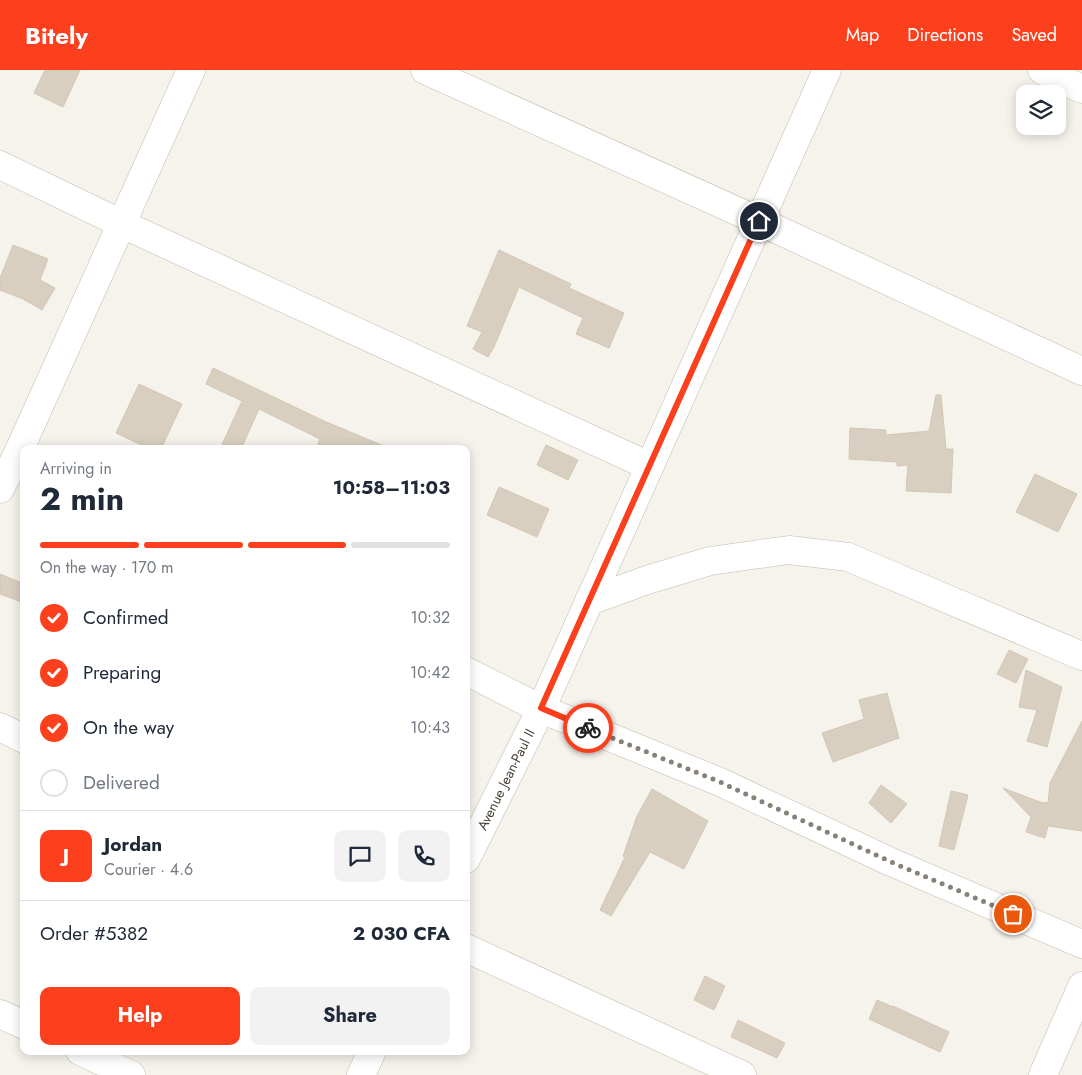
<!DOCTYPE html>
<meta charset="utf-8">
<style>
body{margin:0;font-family:Jost,sans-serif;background:#f2f2f3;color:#1f2937;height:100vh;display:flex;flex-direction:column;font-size:19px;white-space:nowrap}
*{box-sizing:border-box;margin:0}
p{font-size:16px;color:#747a83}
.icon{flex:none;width:28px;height:28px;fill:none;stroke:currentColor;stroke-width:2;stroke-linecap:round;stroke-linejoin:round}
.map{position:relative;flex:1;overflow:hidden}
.panel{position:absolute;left:20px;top:375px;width:450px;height:610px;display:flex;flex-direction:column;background:#fff;border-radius:10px;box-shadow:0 2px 12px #0003}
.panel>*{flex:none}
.controls{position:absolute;left:1016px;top:15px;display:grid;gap:10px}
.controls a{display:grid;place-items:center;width:50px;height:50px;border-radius:10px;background:#fff;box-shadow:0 2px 12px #0003;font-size:25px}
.pin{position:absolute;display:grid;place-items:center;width:42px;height:42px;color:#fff;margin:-21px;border:2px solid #fff;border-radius:50%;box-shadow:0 1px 5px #0007}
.courier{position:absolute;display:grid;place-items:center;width:50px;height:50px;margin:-25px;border:4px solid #fc3f1d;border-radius:50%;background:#fff;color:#222;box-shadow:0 1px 6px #0007}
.headline em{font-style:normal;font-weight:700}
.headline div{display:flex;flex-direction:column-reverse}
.headline{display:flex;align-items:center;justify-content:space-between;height:85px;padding:0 20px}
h1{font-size:32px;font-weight:700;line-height:38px}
.bar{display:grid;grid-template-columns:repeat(4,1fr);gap:8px 5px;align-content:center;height:60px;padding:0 20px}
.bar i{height:6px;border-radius:4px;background:#e0e1e3}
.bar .active{background:#fc3f1d}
.bar p{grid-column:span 4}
.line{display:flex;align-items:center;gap:12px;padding:0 20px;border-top:1px solid #e0e1e3}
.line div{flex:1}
.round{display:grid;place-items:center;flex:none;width:52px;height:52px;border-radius:10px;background:#f2f2f3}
ol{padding:0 20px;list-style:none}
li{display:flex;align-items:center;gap:15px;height:55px}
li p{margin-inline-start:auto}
li .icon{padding:5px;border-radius:50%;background:#fc3f1d;color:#fff;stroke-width:4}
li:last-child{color:#747a83}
li i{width:28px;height:28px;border:2px solid #e0e1e3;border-radius:50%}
.action{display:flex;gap:10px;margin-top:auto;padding:10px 20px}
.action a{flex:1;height:58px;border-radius:10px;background:#fc3f1d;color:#fff;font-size:20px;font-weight:700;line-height:58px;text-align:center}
.action a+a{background:#f2f2f3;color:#1f2937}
header{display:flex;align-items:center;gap:30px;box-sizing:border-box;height:70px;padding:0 25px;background:#fc3f1d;color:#fff}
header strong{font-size:24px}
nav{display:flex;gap:28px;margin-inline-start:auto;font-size:18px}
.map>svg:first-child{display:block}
.building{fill:#d8cfc1;stroke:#d3c7b4}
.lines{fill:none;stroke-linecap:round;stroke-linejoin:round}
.minor-casing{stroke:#c2bbae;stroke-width:29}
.tertiary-casing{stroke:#c2bbae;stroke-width:29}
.minor{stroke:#fff;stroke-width:28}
.tertiary{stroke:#fff;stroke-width:28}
.done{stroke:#878178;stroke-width:5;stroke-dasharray:0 9}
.route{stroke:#fc3f1d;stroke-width:6}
.labels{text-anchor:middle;stroke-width:4;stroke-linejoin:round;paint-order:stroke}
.street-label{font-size:14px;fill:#4b4439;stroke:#fff}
</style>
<header>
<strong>Bitely</strong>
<nav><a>Map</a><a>Directions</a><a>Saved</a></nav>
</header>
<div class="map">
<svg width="1082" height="1005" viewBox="0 0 1082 1005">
<rect width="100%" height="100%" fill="#f6f3ec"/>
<!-- building -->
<g class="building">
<path d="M45,0H80L63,37L34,23Z"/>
<path d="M13,175L48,189L40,210L55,218L42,240L23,229L0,220V208Z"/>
<path d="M499,180L571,214L569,218L624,243L609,278L576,264L583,248L519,217L494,277L488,287L473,279L482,262L467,256Z"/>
<path d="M213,298L324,351L391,379H316L320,369L259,339L241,379H220L242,331L206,314Z"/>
<path d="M139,314L182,334L161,379H150L116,363Z"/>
<path d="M936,325H941L946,379H953L951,423L906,421L908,395L897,396V392L849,389L850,358L886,360V365L929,361Z"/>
<path d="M546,375L578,390L568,410L537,395Z"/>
<path d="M1035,404L1077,424L1058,462L1016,442Z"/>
<path d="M499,417L549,439L537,467L487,445Z"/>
<path d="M0,504L24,514V533L0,524Z"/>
<path d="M1009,580L1028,589L1016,613L997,604Z"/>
<path d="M1026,600L1062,617L1047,677L1027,671L1037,640L1019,637Z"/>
<path d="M887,623L899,668L833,692L822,663L864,649L859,630Z"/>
<path d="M1082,651V761L1048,756L1045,768L1026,762L1031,747L1003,718L1040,732L1048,733L1050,713Z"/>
<path d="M881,715L907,734L891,753L869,733Z"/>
<path d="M652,719L708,751L684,799L650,782L611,846L600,840L625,787L623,786L637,746Z"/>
<path d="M951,721L968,725L954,780L939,776Z"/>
<path d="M705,906L725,916L714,940L694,930Z"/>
<path d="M877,930L893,937V936L949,962L940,982L869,949Z"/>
<path d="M738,950L785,973L777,988L731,967Z"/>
</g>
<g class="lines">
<!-- minor casing -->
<g class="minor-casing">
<g id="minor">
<path d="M425,0L759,151L1082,301"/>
<path d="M1042,0L1082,19"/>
<path d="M0,95L122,154L649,396"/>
<path d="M0,419L18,383L191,0"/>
<path d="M589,531L647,510L710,491L789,480L848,487L1082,586"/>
<path d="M466,601L541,639L720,712L891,792L1082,874"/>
<path d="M0,657L24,669"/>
<path d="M466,878L742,1005"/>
<path d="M0,944L24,955"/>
<path d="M80,981L131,1005"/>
<path d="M1043,1005L1082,916"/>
</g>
</g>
<!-- tertiary casing -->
<g class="tertiary-casing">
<g id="tertiary">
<path id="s1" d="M466,789L541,639L827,0"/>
<path d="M361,1005L372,981"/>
</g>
</g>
<!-- minor -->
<use href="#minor" class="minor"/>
<!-- tertiary -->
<use href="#tertiary" class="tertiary"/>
</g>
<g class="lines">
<!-- done -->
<path class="done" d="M588,658L720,712L891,792L1013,844"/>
<!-- route -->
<path class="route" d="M588,658L541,638L759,151"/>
</g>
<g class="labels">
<!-- street labels -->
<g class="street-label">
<text dy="5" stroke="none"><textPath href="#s1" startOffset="89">Avenue Jean-Paul II</textPath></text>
</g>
</g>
</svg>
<div class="controls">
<a><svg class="icon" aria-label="layers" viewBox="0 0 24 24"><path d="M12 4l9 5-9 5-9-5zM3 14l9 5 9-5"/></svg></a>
</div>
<div class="pin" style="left:1013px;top:844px;background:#ea580c"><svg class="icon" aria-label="bag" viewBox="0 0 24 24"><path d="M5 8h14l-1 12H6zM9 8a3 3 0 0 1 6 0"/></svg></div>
<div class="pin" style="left:759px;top:151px;background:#1f2937"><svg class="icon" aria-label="home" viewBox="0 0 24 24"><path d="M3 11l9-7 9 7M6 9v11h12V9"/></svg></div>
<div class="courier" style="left:588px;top:658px"><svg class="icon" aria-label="bike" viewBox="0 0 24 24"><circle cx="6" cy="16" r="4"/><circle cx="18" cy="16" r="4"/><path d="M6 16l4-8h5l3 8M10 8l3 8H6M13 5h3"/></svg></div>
<section class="panel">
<div class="headline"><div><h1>2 min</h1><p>Arriving in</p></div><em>10:58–11:03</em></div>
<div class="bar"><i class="active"></i><i class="active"></i><i class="active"></i><i></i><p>On the way · 170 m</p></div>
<ol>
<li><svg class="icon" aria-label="check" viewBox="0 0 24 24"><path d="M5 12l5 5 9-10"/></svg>Confirmed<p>10:32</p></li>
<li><svg class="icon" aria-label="check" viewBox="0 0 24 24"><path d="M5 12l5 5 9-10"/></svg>Preparing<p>10:42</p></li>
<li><svg class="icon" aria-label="check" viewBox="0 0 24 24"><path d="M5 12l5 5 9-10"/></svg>On the way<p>10:43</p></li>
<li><i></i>Delivered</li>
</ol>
<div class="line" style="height:90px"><b class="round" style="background:#fc3f1d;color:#fff">J</b><div><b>Jordan</b><p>Courier · 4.6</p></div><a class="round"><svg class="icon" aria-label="chat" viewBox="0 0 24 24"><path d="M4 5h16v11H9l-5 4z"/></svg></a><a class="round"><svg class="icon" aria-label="phone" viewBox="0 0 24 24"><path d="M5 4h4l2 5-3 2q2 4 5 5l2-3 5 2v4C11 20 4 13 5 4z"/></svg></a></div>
<div class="line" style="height:65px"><div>Order #5382</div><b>2 030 CFA</b></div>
<div class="action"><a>Help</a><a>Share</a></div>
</section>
</div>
